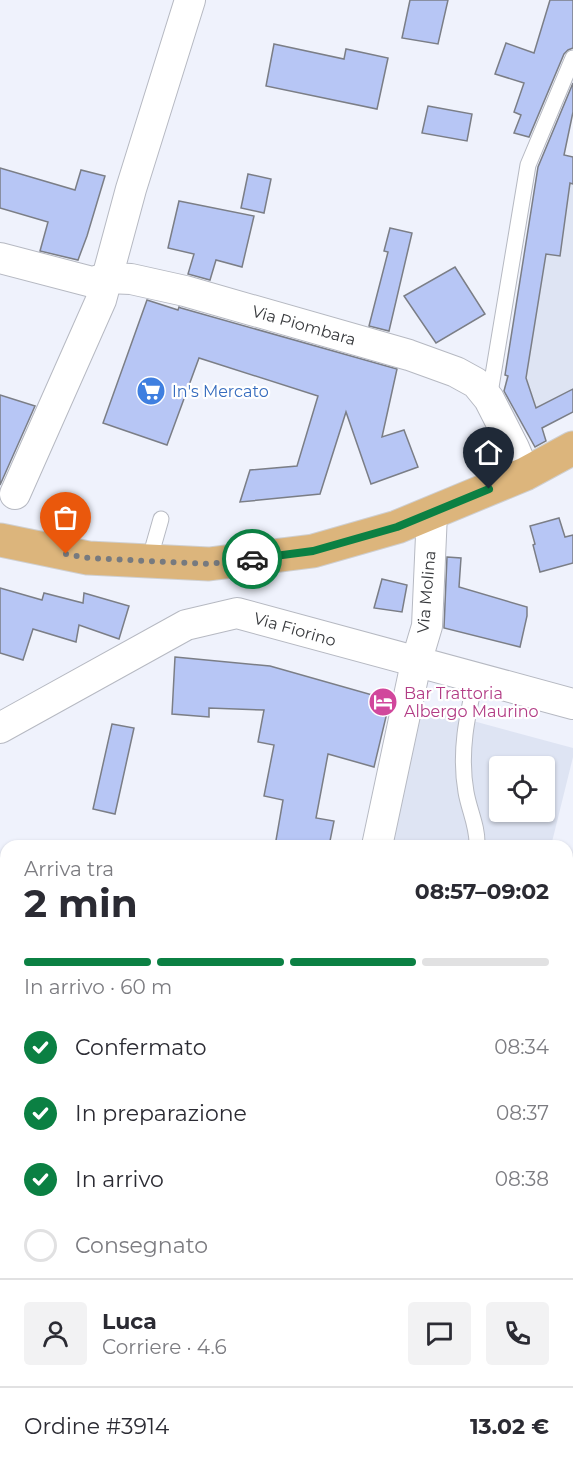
<!DOCTYPE html>
<html lang="it">
<meta charset="utf-8">
<style>
body{margin:0;font-family:Montserrat,sans-serif;background:#f2f2f3;color:#2b2b33;height:100vh;display:flex;flex-direction:column;font-size:22px;white-space:nowrap}
*{box-sizing:border-box;margin:0}
p{font-size:20px;color:#7c7c81}
.icon{flex:none;width:33px;height:33px;fill:none;stroke:currentColor;stroke-width:2;stroke-linecap:round;stroke-linejoin:round}
.map{position:relative;flex:1;overflow:hidden}
.side{position:absolute;left:0px;top:840px;width:573px;height:638px;display:flex;flex-direction:column;background:#fff;border-radius:18px 18px 0 0;box-shadow:0 2px 4px #0004}
.side>*{flex:none}
.buttons{position:absolute;left:489px;top:756px;display:grid;gap:12px}
.buttons a{display:grid;place-items:center;width:66px;height:66px;border-radius:6px;background:#fff;box-shadow:0 2px 4px #0004;font-size:30px}
.pin{position:absolute;display:grid;place-items:center;width:51px;height:51px;color:#fff;margin:-62px -26px;border-radius:50% 50% 50% 0;rotate:-45deg;box-shadow:0 0 6px #0007}
.pin .icon{rotate:45deg}
.courier{position:absolute;display:grid;place-items:center;width:60px;height:60px;margin:-30px;border:4px solid #0b8043;border-radius:50%;background:#fff;color:#222;box-shadow:0 2px 8px #0007}
.headline em{font-style:normal;font-weight:700}
.headline div{display:flex;flex-direction:column-reverse}
.headline{display:flex;align-items:center;justify-content:space-between;height:102px;padding:0 24px}
h1{font-size:39px;font-weight:700;line-height:45px}
.bar{display:grid;grid-template-columns:repeat(4,1fr);gap:9px 6px;align-content:center;height:72px;padding:0 24px}
.bar i{height:8px;border-radius:4px;background:#e1e1e2}
.bar .current{background:#0b8043}
.bar p{grid-column:span 4}
.line{display:flex;align-items:center;gap:15px;padding:0 24px;border-top:2px solid #e1e1e2}
.line div{flex:1}
.round{display:grid;place-items:center;flex:none;width:63px;height:63px;border-radius:6px;background:#f2f2f3}
ol{padding:0 24px;list-style:none}
li{display:flex;align-items:center;gap:18px;height:66px}
li p{margin-inline-start:auto}
li .icon{padding:6px;border-radius:50%;background:#0b8043;color:#fff;stroke-width:4}
li:last-child{color:#7c7c81}
li i{width:33px;height:33px;border:3px solid #e1e1e2;border-radius:50%}
.map>svg:first-child{display:block}
.built{fill:#dee4f3;fill-rule:evenodd}
.building{fill:#b7c6f5;stroke:#7b7e86;stroke-width:1.5}
.lines{fill:none;stroke-linecap:round;stroke-linejoin:round}
.lane-casing{stroke:#b6b9c2;stroke-width:17}
.street-casing{stroke:#b6b9c2;stroke-width:32}
.secondary-casing{stroke:#b6b9c2;stroke-width:35}
.primary-casing{stroke:#cfcfd0;stroke-width:35}
.path{stroke:#a4a7ae;stroke-width:4;stroke-dasharray:1.5 4.5;stroke-linecap:butt}
.lane{stroke:#fff;stroke-width:15}
.street{stroke:#fff;stroke-width:30}
.secondary{stroke:#fff;stroke-width:33}
.primary{stroke:#dcb57c;stroke-width:33}
.done{stroke:#777a7f;stroke-width:6;stroke-dasharray:0 10.8}
.route{stroke:#0b8043;stroke-width:8}
.labels{text-anchor:middle;stroke-width:4.5;stroke-linejoin:round;paint-order:stroke}
.street-label{font-size:16px;fill:#37393c;stroke:#fff}
.shop-label{font-size:16px;fill:#366cbe;stroke:#fff;text-anchor:start}
.hotel-label{font-size:16px;fill:#b23c85;stroke:#fff;text-anchor:start}
</style>
<div class="map">
<svg width="573" height="1477" viewBox="0 0 573 1477">
<rect width="100%" height="100%" fill="#eff2fc"/>
<!-- built -->
<g class="built">
<path d="M536,176L573,184V412L528,436L503,397Z"/>
<path d="M418,706L573,748V757L551,846H386ZM500,766H544V812H500Z"/>
</g>
<!-- building -->
<g class="building">
<path d="M410,0H448L438,44L402,38Z"/>
<path d="M550,0H573V48L568,50L564,54L529,137L514,133L521,115L514,112L524,83L495,74L506,43L534,53Z"/>
<path d="M274,44L344,59L346,49L388,58L377,109L266,86Z"/>
<path d="M573,83V112L564,155L573,157V184L570,183L560,256L546,254L526,378L536,408L573,389V412L542,428L546,441L535,447L504,391L508,376L505,375L538,167Z"/>
<path d="M428,106L472,114L467,141L422,133Z"/>
<path d="M0,168L75,190L81,170L105,176L87,236L78,260L40,251L48,222L0,208Z"/>
<path d="M248,174L271,179L264,213L241,208Z"/>
<path d="M179,201L254,216L242,267L216,260L210,280L188,274L194,254L168,248Z"/>
<path d="M390,228L412,233L389,331L369,326L388,252L384,251Z"/>
<path d="M455,267L485,314L436,343L404,296Z"/>
<path d="M147,300L178,310L179,307L181,308L397,369L382,437L404,430L418,467L371,484L346,412L320,494L240,502L250,470L297,466L318,396L199,358L167,445L103,423Z"/>
<path d="M0,395L35,406L0,485Z"/>
<path d="M559,518L565,537L573,535V563L540,572L533,545L535,544L530,526Z"/>
<path d="M447,557L461,558L459,587L527,607V616L520,647L444,628Z"/>
<path d="M382,579L407,585L402,612L374,608Z"/>
<path d="M0,588L42,600L44,593L83,603L84,593L129,606L119,639L79,625L76,642L33,629L23,660L0,653Z"/>
<path d="M175,657L270,666L390,700L374,767L328,754L316,818L334,821L329,846H275L283,800L264,796L274,745L258,742L264,710L209,708V717L172,714Z"/>
<path d="M112,724L134,728L115,814L93,809Z"/>
</g>
<g class="lines">
<!-- lane casing -->
<g class="lane-casing">
<g id="lane">
<path d="M489,399L528,165L573,58"/>
<path d="M149,561L161,519"/>
<path d="M476,678C467,716 459,752 466,792C469,810 478,827 477,846"/>
</g>
</g>
<!-- street casing -->
<g class="street-casing">
<g id="street">
<path d="M0,258L92,282L107,278L131,279L185,291L409,355L456,372L476,383L489,399L514,448L525,474"/>
<path d="M15,494L101,300L131,189L190,0"/>
<path d="M0,728L186,625L237,613L573,704"/>
<path d="M377,846L416,663L427,626L432,513"/>
<path d="M0,921L6,922"/>
<path d="M0,1455L6,1456"/>
<path d="M69,1472L91,1477"/>
<path d="M273,1477L274,1472"/>
</g>
</g>
<!-- secondary casing -->
<g class="secondary-casing">
<g id="secondary">
<path d="M567,1409L573,1388"/>
<path d="M548,1477L549,1472"/>
</g>
</g>
<!-- primary casing -->
<g class="primary-casing">
<path id="primary" d="M0,540L88,558L209,564L313,551L397,527L525,474L573,448"/>
</g>
<!-- path -->
<path class="path" d="M495,1477L497,1472"/>
<!-- lane -->
<use href="#lane" class="lane"/>
<!-- street -->
<use href="#street" class="street"/>
<!-- secondary -->
<use href="#secondary" class="secondary"/>
<!-- primary -->
<use href="#primary" class="primary"/>
</g>
<g class="lines">
<!-- done -->
<path class="done" d="M66,554L88,558L209,564L252,559"/>
<!-- route -->
<path class="route" d="M252,559L313,551L397,527L489,489"/>
</g>
<!-- icons -->
<defs>
<g id="supermarket-disc" transform="scale(1.5)"><circle r="9.5" fill="#3f7fe0" stroke="#fff"/><path d="M-6-5.5h2.5l.6 2H6L4.5 2H-2.5L-4.4-4H-6ZM-1.5 3.2a1.3 1.3 0 1 0 .1 0ZM3 3.2a1.3 1.3 0 1 0 .1 0Z" fill="#fff"/></g>
<g id="hotel-disc" transform="scale(1.5)"><circle r="9.5" fill="#d1479c" stroke="#fff"/><path d="M-6-4.5h1.5V1H6V5H4.5V3h-9V5H-6ZM-4 0a1.8 1.8 0 1 1 3.6 0ZM.5 0V-2.5h3Q6-2.5 6 0Z" fill="#fff"/></g>
</defs>
<g fill-rule="evenodd">
<use href="#supermarket-disc" x="151" y="391"/>
<use href="#hotel-disc" x="383" y="702"/>
</g>
<g class="labels">
<!-- street labels -->
<g class="street-label">
<text transform="translate(304 325) rotate(16)" y="6">Via Piombara</text>
<text transform="translate(426 592) rotate(-85)" y="6">Via Molina</text>
<text transform="translate(295 629) rotate(16)" y="6">Via Fiorino</text>
</g>
<!-- shop labels -->
<g class="shop-label">
<text x="172" y="397">In's Mercato</text>
</g>
<!-- hotel labels -->
<g class="hotel-label">
<text x="404" y="699">Bar Trattoria<tspan x="404" dy="18">Albergo Maurino</tspan></text>
</g>
</g>
</svg>
<div class="buttons">
<a><svg class="icon" aria-label="locate" viewBox="0 0 24 24"><circle cx="12" cy="12" r="6"/><path d="M12 2v4M12 18v4M2 12h4M18 12h4"/></svg></a>
</div>
<div class="pin" style="left:66px;top:554px;background:#ea580c"><svg class="icon" aria-label="bag" viewBox="0 0 24 24"><path d="M5 8h14l-1 12H6zM9 8a3 3 0 0 1 6 0"/></svg></div>
<div class="pin" style="left:489px;top:489px;background:#1f2937"><svg class="icon" aria-label="home" viewBox="0 0 24 24"><path d="M3 11l9-7 9 7M6 9v11h12V9"/></svg></div>
<div class="courier" style="left:252px;top:559px"><svg class="icon" aria-label="car" viewBox="0 0 24 24"><path d="M5 17H2v-5l4-1 3-4h7l3 4 3 1v5h-3M9 17h6M6 11h13"/><circle cx="7" cy="17" r="2"/><circle cx="17" cy="17" r="2"/></svg></div>
<section class="side">
<div class="headline"><div><h1>2 min</h1><p>Arriva tra</p></div><em>08:57–09:02</em></div>
<div class="bar"><i class="current"></i><i class="current"></i><i class="current"></i><i></i><p>In arrivo · 60 m</p></div>
<ol>
<li><svg class="icon" aria-label="check" viewBox="0 0 24 24"><path d="M5 12l5 5 9-10"/></svg>Confermato<p>08:34</p></li>
<li><svg class="icon" aria-label="check" viewBox="0 0 24 24"><path d="M5 12l5 5 9-10"/></svg>In preparazione<p>08:37</p></li>
<li><svg class="icon" aria-label="check" viewBox="0 0 24 24"><path d="M5 12l5 5 9-10"/></svg>In arrivo<p>08:38</p></li>
<li><i></i>Consegnato</li>
</ol>
<div class="line" style="height:108px"><a class="round"><svg class="icon" aria-label="person" viewBox="0 0 24 24"><circle cx="12" cy="8" r="4"/><path d="M4 21q1-7 8-7t8 7"/></svg></a><div><b>Luca</b><p>Corriere · 4.6</p></div><a class="round"><svg class="icon" aria-label="chat" viewBox="0 0 24 24"><path d="M4 5h16v11H9l-5 4z"/></svg></a><a class="round"><svg class="icon" aria-label="phone" viewBox="0 0 24 24"><path d="M5 4h4l2 5-3 2q2 4 5 5l2-3 5 2v4C11 20 4 13 5 4z"/></svg></a></div>
<div class="line" style="height:78px"><div>Ordine #3914</div><b>13.02 €</b></div>
</section>
</div>
